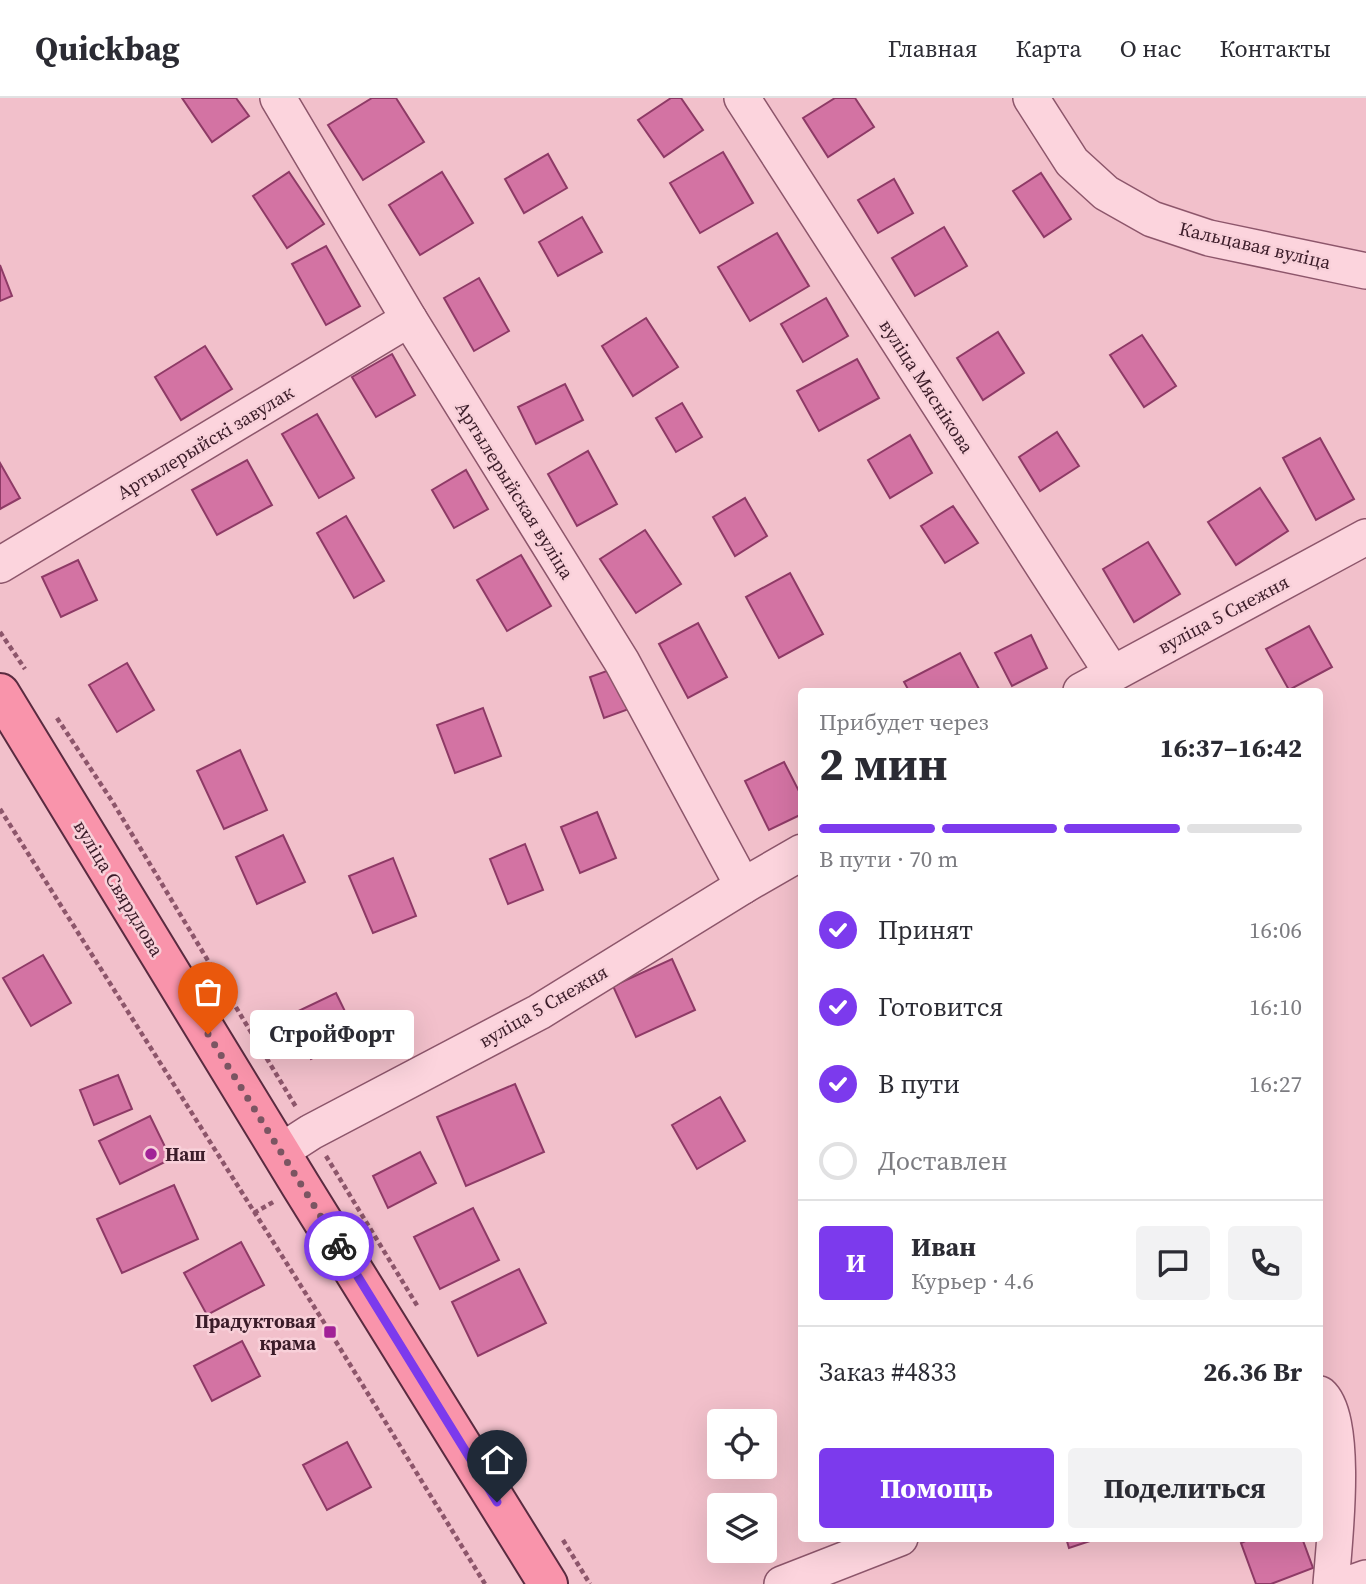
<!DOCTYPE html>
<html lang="ru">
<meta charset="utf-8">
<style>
body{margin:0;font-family:"Source Serif 4",serif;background:#f2f2f3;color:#2b2b33;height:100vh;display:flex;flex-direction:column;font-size:26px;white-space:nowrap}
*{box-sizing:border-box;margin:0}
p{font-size:23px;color:#7c7c81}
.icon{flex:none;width:38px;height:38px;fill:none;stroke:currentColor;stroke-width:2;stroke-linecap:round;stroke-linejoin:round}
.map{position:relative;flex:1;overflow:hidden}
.side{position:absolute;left:798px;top:590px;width:525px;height:854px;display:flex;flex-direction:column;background:#fff;border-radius:7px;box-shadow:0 7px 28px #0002}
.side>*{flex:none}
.controls{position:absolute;left:707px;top:1311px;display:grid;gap:14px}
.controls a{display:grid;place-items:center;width:70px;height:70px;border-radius:7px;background:#fff;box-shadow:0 7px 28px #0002;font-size:35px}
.pin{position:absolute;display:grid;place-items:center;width:60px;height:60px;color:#fff;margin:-72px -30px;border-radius:50% 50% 50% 0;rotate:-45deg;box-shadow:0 0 7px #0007}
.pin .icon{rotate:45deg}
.courier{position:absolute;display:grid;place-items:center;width:70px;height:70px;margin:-35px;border:5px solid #7c3aed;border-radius:50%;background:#fff;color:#222;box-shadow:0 2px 9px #0007}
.bubble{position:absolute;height:49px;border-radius:7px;background:#fff;box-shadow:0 7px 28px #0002;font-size:23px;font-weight:700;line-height:49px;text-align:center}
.head em{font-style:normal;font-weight:700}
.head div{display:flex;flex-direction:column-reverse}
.head{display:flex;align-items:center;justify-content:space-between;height:119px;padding:0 21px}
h1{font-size:46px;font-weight:700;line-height:52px}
.bar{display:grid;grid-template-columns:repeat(4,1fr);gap:10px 7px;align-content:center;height:84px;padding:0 21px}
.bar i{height:9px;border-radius:5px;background:#e1e1e2}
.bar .on{background:#7c3aed}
.bar p{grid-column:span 4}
.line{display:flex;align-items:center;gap:18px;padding:0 21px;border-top:2px solid #e1e1e2}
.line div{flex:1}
.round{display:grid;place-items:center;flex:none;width:74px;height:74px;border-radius:7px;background:#f2f2f3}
ol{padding:0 21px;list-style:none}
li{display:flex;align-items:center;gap:21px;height:77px}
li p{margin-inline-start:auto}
li .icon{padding:7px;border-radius:50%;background:#7c3aed;color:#fff;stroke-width:4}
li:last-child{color:#7c7c81}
li i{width:38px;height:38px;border:4px solid #e1e1e2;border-radius:50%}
.primary-button{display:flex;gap:14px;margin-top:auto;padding:14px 21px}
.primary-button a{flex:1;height:80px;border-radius:7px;background:#7c3aed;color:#fff;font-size:28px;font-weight:700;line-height:80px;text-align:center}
.primary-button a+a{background:#f2f2f3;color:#2b2b33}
header{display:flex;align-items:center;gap:42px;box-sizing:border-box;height:98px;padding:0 35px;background:#fff;border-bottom:2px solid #e1e1e2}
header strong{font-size:33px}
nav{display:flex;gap:38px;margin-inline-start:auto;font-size:24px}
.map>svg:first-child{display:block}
.building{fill:#d373a3;stroke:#8e3a66;stroke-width:2}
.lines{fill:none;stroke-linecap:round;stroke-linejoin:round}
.minor-casing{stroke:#8d566b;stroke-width:38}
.major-casing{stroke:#5a2b40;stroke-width:42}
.path{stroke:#8d566b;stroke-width:4.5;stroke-dasharray:5 3.5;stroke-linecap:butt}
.minor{stroke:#fcd4dd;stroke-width:35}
.major{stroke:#f994ab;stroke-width:38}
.done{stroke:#7b5562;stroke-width:7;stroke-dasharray:0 12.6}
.route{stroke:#7c3aed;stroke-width:9}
.poi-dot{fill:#a12197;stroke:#f8d0d9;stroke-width:2.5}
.labels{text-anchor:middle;stroke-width:5;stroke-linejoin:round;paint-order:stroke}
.street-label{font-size:19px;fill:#3b1c29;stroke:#f8d0d9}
.poi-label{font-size:19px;font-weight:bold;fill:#3b1c29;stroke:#f8d0d9;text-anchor:start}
</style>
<header>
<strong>Quickbag</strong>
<nav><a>Главная</a><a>Карта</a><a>О нас</a><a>Контакты</a></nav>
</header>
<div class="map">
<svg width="1366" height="1486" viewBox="0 0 1366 1486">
<rect width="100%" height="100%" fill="#f2c0cb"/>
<!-- building -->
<g class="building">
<path d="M182,0H236L249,18L212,44Z"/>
<path d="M372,0H396L424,44L363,82L328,27Z"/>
<path d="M671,0H681L703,32L664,59L638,22Z"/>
<path d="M835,0H855L874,29L828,59L803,20Z"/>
<path d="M723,54L753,105L700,135L670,85Z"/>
<path d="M548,56L567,90L524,115L505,81Z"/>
<path d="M289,74L324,126L287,150L253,98Z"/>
<path d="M442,74L473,125L420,157L389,107Z"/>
<path d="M1041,75L1071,121L1044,139L1013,93Z"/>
<path d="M894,81L913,115L878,135L858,102Z"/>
<path d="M582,119L602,154L558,178L539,144Z"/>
<path d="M944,129L967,168L915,198L892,160Z"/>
<path d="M777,135L809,188L750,223L718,169Z"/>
<path d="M326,148L360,208L326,227L292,166Z"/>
<path d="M0,167L12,198L0,203Z"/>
<path d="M479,180L509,233L474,253L444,200Z"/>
<path d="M826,200L848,238L803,264L781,226Z"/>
<path d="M646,220L678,269L633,298L602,248Z"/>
<path d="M998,234L1024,275L983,302L957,260Z"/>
<path d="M1142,237L1176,288L1144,309L1110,257Z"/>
<path d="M205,248L232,291L181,322L155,279Z"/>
<path d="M392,256L415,297L376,319L352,279Z"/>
<path d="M857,261L879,300L819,333L797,293Z"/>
<path d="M565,286L583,322L536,346L518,309Z"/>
<path d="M682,305L702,339L676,354L656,320Z"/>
<path d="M317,316L354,380L319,400L282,336Z"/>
<path d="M1057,334L1079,368L1040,393L1019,359Z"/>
<path d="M910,337L932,375L890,400L868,362Z"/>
<path d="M1320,340L1354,401L1316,422L1283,360Z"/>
<path d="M588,353L617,406L577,428L548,376Z"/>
<path d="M247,362L272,407L217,437L192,392Z"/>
<path d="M0,365L20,400L0,411Z"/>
<path d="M466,372L488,411L454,430L432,392Z"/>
<path d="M1260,390L1288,433L1236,467L1208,424Z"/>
<path d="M745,400L767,438L735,458L713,419Z"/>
<path d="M953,408L978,445L945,465L921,428Z"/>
<path d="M346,418L384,483L354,500L317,435Z"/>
<path d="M645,432L681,486L636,515L600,461Z"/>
<path d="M1148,444L1180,496L1134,524L1103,471Z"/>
<path d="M521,457L551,508L507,533L477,482Z"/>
<path d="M78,462L97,502L61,519L42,479Z"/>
<path d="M790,475L823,536L779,560L746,499Z"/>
<path d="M698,525L727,579L688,600L659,546Z"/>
<path d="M1309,528L1332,569L1289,592L1266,551Z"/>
<path d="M1031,537L1047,570L1012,588L995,555Z"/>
<path d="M960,555L980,593H909L904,584Z"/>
<path d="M127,565L154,612L117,634L89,587Z"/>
<path d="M615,570L629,611L604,620L590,579Z"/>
<path d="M483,610L501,658L455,675L437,627Z"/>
<path d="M240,652L267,712L224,731L197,673Z"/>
<path d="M784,664L802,699V716L769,732L745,683Z"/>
<path d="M597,714L616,760L580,775L561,729Z"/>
<path d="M283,737L305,784L257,806L236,759Z"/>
<path d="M525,746L543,792L508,806L490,761Z"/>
<path d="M393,760L416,818L373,835L349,778Z"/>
<path d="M43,857L71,905L31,928L3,880Z"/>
<path d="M672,861L695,912L636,939L613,888Z"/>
<path d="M336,895L357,938L311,961L290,917Z"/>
<path d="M118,977L132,1011L94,1027L80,992Z"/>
<path d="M515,986L544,1054L466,1088L437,1019Z"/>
<path d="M720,999L745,1043L697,1071L672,1027Z"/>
<path d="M150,1018L171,1061L120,1086L99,1043Z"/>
<path d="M420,1054L436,1085L388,1110L373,1078Z"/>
<path d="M174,1087L198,1141L122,1175L97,1121Z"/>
<path d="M473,1110L499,1162L440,1191L414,1139Z"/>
<path d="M241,1144L264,1187L207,1217L184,1175Z"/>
<path d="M519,1171L546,1225L478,1258L452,1204Z"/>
<path d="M242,1243L260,1278L212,1303L194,1268Z"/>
<path d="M347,1344L371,1389L327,1412L303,1367Z"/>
<path d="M1066,1440H1099L1069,1450Z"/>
<path d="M1252,1440H1302L1313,1470L1271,1486H1256L1241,1445Z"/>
</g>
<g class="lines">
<!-- minor casing -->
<g class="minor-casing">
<g id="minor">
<path d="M278,0L409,221L622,564L743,788"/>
<path d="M742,0L1112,575"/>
<path d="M1031,0L1072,64L1106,95L1152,121L1209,140L1366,173"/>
<path d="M0,467L409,221"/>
<path d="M1081,593L1366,439"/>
<path d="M280,1054L311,1034L539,914L743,788L802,754"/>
<path d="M1320,1296C1349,1321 1334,1447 1331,1486"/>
<path d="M782,1486L900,1440"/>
<path d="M1349,1486L1366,1480"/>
</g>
</g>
<!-- major casing -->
<g class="major-casing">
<path id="major" d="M0,595L301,1088L548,1486"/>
</g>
<!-- path -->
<g class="path">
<path d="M0,534L25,571"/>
<path d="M57,620L112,703L296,1009"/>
<path d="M0,711L330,1234L485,1486"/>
<path d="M326,1058L418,1209"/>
<path d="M254,1115L275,1103"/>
<path d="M563,1442L590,1486"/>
</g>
<!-- minor -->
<use href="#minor" class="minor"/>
<!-- major -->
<use href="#major" class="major"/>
</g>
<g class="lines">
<!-- done -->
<path class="done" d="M208,936L339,1148"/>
<!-- route -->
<path class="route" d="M339,1148L497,1404"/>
</g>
<!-- markers -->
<g class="poi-dot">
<circle cx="151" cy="1056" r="7"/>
<rect x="323" y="1227" width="14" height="14" rx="3.5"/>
</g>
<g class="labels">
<!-- street labels -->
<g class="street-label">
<text transform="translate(1255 147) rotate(13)" y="7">Кальцавая вуліца</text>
<text transform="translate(927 288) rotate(57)" y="7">вуліца Мяснікова</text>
<text transform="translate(205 344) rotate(-31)" y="7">Артылерыйскі завулак</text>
<text transform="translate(515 392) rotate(58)" y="7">Артылерыйская вуліца</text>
<text transform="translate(1223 516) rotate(-28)" y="7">вуліца 5 Снежня</text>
<text transform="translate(119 790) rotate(59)" y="7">вуліца Свярдлова</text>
<text transform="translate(543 908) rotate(-30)" y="7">вуліца 5 Снежня</text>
</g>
<!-- poi labels -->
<g class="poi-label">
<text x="165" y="1063">Наш</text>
<text x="316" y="1230" text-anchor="end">Прадуктовая<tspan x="316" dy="22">крама</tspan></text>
</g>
</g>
</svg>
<div class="controls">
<a><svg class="icon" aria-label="locate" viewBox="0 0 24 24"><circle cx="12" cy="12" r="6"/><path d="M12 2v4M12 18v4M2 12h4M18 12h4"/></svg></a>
<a><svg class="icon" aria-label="layers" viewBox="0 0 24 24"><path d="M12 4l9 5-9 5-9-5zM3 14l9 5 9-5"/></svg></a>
</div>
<div class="pin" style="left:208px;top:936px;background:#ea580c"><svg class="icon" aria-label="bag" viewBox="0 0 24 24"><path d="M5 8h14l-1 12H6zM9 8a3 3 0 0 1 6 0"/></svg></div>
<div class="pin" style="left:497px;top:1404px;background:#1f2937"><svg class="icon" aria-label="home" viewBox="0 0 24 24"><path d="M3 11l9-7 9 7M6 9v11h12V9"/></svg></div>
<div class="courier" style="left:339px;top:1148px"><svg class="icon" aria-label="bike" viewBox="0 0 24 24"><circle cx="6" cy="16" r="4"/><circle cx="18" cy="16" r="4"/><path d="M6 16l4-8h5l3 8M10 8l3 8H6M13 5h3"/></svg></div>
<div class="bubble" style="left:250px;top:912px;width:164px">СтройФорт</div>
<section class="side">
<div class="head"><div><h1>2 мин</h1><p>Прибудет через</p></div><em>16:37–16:42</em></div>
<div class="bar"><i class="on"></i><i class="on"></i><i class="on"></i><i></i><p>В пути · 70 m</p></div>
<ol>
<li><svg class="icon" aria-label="check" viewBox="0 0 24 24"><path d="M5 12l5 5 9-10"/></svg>Принят<p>16:06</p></li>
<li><svg class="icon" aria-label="check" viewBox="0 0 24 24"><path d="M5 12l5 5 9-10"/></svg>Готовится<p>16:10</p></li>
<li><svg class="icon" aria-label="check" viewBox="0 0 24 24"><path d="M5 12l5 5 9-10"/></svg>В пути<p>16:27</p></li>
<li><i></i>Доставлен</li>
</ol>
<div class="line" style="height:126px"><b class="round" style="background:#7c3aed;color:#fff">И</b><div><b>Иван</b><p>Курьер · 4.6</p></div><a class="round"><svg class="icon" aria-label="chat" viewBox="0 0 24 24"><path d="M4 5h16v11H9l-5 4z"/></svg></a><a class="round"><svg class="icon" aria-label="phone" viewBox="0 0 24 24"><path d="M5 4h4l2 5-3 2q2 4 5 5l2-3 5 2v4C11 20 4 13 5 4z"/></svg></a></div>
<div class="line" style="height:91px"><div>Заказ #4833</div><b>26.36 Br</b></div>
<div class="primary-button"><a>Помощь</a><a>Поделиться</a></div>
</section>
</div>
